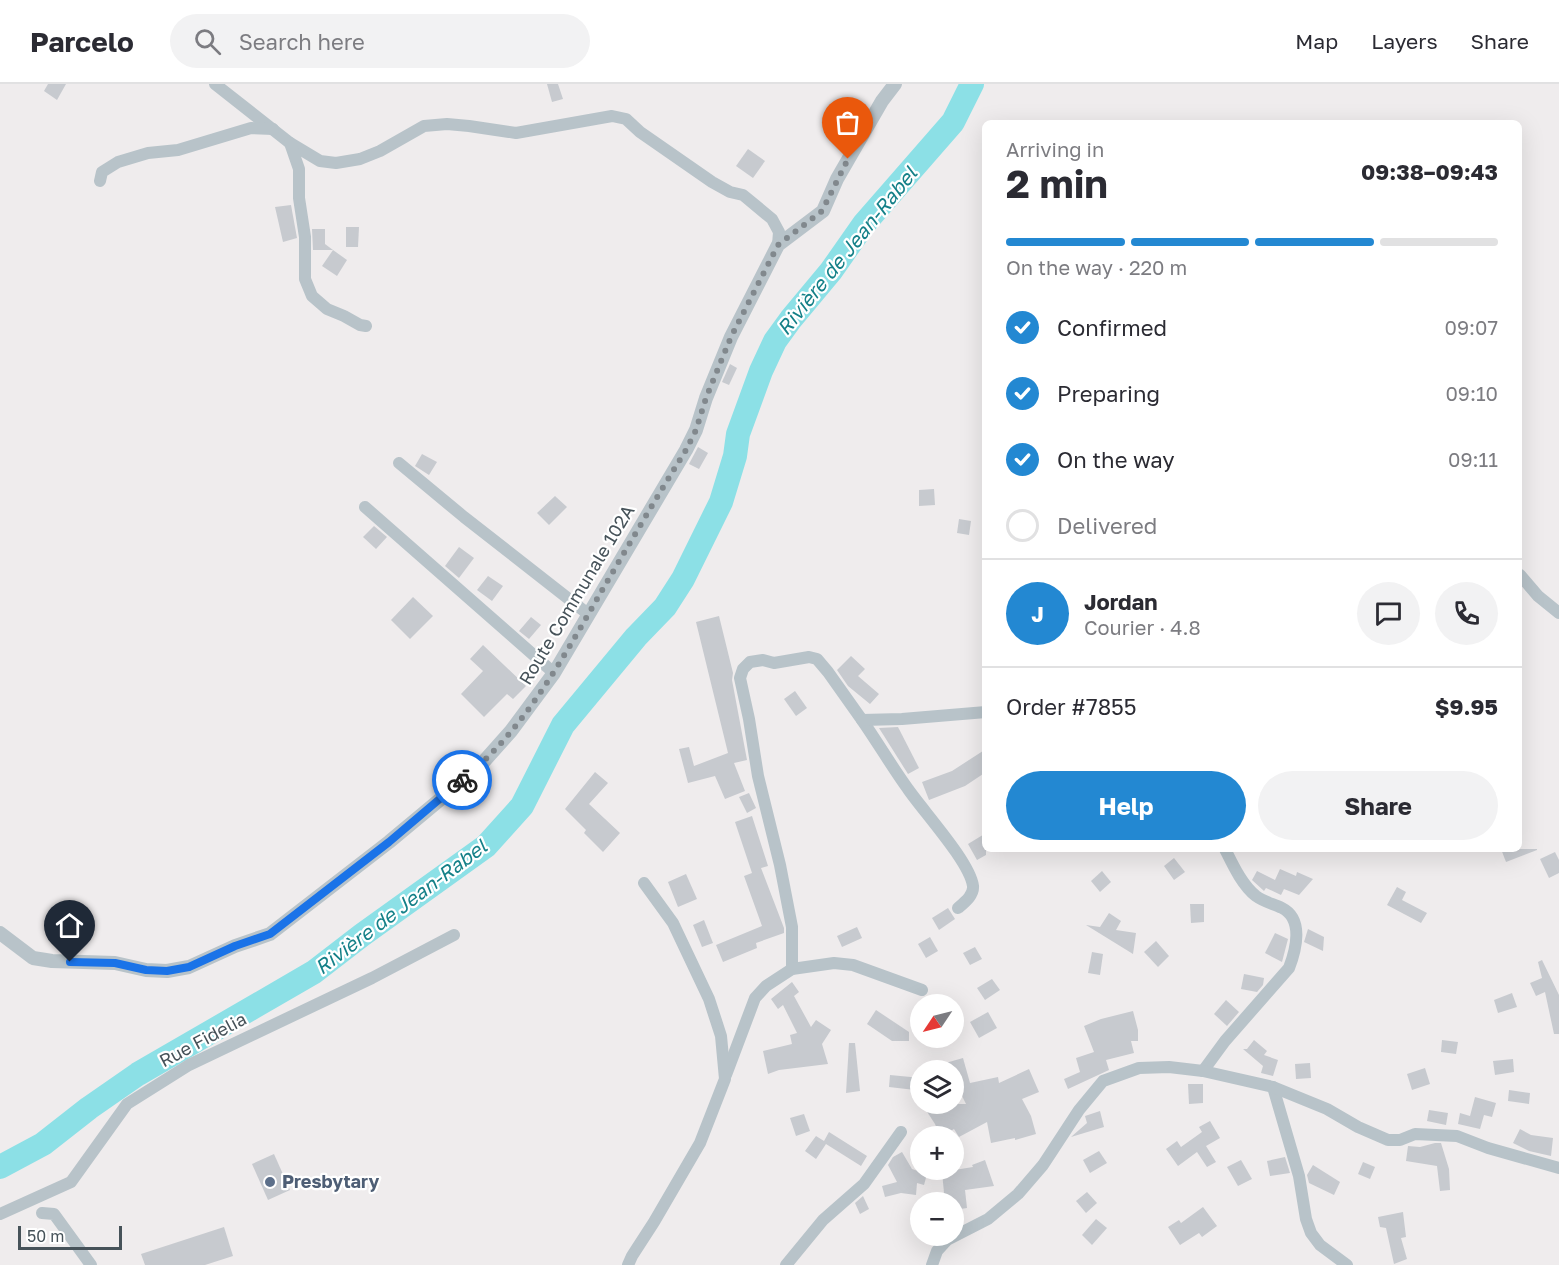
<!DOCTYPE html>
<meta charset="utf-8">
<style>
body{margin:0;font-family:"Golos Text",sans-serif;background:#f2f2f3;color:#2b2b33;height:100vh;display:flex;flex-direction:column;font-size:22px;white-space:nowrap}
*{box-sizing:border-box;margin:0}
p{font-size:20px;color:#7c7c81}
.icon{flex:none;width:33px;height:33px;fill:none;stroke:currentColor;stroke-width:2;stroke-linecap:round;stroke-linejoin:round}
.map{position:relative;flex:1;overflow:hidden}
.sheet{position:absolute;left:982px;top:36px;width:540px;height:732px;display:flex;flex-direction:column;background:#fff;border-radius:9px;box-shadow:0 6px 24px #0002}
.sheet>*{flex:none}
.needle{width:39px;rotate:235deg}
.controls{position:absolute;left:910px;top:910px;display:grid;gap:12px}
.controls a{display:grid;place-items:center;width:54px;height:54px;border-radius:50%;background:#fff;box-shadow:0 6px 24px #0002;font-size:30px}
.scale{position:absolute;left:18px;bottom:15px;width:104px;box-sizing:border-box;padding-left:6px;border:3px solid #465259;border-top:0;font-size:16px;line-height:21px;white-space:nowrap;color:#465259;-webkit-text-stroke:4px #fff;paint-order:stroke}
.pin{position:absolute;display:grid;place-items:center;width:51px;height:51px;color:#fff;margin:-62px -26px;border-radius:50% 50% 50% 0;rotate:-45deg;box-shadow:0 0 6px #0007}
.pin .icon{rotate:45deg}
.courier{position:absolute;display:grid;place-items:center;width:60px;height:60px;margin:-30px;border:4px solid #1a73e8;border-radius:50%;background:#fff;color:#222;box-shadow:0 2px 8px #0007}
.overview em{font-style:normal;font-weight:700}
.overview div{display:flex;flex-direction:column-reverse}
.overview{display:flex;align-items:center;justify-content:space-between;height:102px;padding:0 24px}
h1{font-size:39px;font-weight:700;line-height:45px}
.bar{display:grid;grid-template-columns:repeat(4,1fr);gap:9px 6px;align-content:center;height:72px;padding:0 24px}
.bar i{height:8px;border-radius:4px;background:#e1e1e2}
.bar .on{background:#2388d2}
.bar p{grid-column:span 4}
.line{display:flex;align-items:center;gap:15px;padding:0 24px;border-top:2px solid #e1e1e2}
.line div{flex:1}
.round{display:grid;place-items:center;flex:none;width:63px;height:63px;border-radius:32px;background:#f2f2f3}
ol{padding:0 24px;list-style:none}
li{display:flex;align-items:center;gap:18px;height:66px}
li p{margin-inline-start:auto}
li .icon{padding:6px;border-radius:50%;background:#2388d2;color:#fff;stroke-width:4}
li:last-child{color:#7c7c81}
li i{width:33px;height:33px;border:3px solid #e1e1e2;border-radius:50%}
.cta{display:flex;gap:12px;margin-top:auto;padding:12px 24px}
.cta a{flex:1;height:69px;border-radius:36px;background:#2388d2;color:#fff;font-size:24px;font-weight:700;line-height:69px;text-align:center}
.cta a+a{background:#f2f2f3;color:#2b2b33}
header{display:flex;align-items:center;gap:36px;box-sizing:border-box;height:84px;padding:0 30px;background:#fff;border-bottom:2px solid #e1e1e2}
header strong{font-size:28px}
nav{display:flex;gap:33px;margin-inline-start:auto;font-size:21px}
.search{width:420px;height:54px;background:#f2f2f3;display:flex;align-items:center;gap:15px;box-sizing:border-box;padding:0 21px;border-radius:33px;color:#7c7c81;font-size:22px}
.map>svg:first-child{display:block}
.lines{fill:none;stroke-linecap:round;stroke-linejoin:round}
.river{stroke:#8ce0e6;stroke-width:24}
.building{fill:#c7cacf}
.minor{stroke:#b8c3c9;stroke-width:12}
.tertiary{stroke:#b8c3c9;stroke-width:14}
.done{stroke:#81888d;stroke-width:6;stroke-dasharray:0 10.8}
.route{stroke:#1a73e8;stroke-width:8}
.service-dot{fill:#5c6f8a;stroke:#fff;stroke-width:2}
.labels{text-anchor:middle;stroke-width:4.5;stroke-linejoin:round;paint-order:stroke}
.street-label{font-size:18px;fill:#465259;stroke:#fff}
.service-label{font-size:18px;font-weight:bold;fill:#4e5e75;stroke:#fff;text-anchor:start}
.water-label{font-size:20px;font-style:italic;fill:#148088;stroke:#fff}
</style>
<header>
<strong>Parcelo</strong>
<div class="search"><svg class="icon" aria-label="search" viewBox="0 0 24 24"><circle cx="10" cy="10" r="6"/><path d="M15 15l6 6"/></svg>Search here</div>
<nav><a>Map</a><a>Layers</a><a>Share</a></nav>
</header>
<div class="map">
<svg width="1559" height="1181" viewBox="0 0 1559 1181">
<rect width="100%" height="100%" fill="#efeced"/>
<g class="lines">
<!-- river -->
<path class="river" d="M0,1083L43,1060L89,1024L138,990L314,888L362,851L486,762L522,722L563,641L636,553L665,523L683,495L721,418L735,372L738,350L761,287L775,257L791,235L831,187L864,140L953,38L972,0"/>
</g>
<!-- building -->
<g class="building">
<path d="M48,0H66L57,16L44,7Z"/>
<path d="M547,0H558L563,15L552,18Z"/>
<path d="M748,65L765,77L753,94L736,82Z"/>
<path d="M291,121L297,154L283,158L275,123Z"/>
<path d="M346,143H359L358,163H346Z"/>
<path d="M312,145H325V160L333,166H313Z"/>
<path d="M333,166L347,176L337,192L322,182Z"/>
<path d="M730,280L737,284L729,301L722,298Z"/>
<path d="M698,363L708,369L699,385L689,380Z"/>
<path d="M422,370L437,378L429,391L415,382Z"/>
<path d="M934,405L935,421L919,422V406Z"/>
<path d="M555,412L567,423L549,441L537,429Z"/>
<path d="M959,435L971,437L969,451L957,449Z"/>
<path d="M374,442L387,453L376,465L363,453Z"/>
<path d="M459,463L474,474L459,494L445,482Z"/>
<path d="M488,492L503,502L492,517L477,506Z"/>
<path d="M413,513L433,532L410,555L391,536Z"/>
<path d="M719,532L733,589L732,596L747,676L734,679L745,707L725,715L715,692L688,699L679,665L689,663L694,682L728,669L696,538Z"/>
<path d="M531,533L541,541L529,555L519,547Z"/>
<path d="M483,561L526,602L513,615L507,610L484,633L461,610L483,587L470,575Z"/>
<path d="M851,572L865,585L858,592L879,610L870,620L848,602L837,586Z"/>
<path d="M795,607L807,624L796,632L784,615Z"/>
<path d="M898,643L919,684L908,690L879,644Z"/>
<path d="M986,665V688L965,702L929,716L922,698L952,687Z"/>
<path d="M595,688L608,699L589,720L620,749L603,768L584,749L586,746L565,725Z"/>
<path d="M749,709L756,724L747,729L739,713Z"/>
<path d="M752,732L768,782L761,784L784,844V849L756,859L757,864L723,878L716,861L762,842L744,792L752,789L735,738Z"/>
<path d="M986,749V771L977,776L968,760Z"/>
<path d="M1501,765H1537V766L1506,778Z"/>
<path d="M1555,768L1559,776V789L1549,794L1540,775Z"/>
<path d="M1174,774L1185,788L1174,796L1164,782Z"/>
<path d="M1280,785L1296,792L1297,788L1313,795L1299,811L1284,805L1281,811L1266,804L1264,807L1252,796L1257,787L1275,796Z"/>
<path d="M1102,787L1111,798L1100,808L1091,797Z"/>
<path d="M686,790L697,815L678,823L668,798Z"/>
<path d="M1397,803L1406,808L1402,816L1427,829L1421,839L1387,821Z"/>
<path d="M1190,820H1204V838L1191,839Z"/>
<path d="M948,824L955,835L939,846L932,834Z"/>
<path d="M1109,829L1121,837L1116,846L1136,849L1133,870L1086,841L1100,843Z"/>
<path d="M704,836L713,859L702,863L693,841Z"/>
<path d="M857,843L862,854L842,863L837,852Z"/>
<path d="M1308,845L1324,853L1323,867L1304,858Z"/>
<path d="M1275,849L1288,855L1282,878L1265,869Z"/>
<path d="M930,853L938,867L926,874L918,860Z"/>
<path d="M1156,857L1169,872L1158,883L1144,868Z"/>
<path d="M975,863L982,875L970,881L963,869Z"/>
<path d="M1092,868L1103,870L1100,891L1088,889Z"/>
<path d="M1542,876L1559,911V950H1554L1545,908L1536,912L1530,899L1542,894L1538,878Z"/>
<path d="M1244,890L1264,894L1263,901L1257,908L1241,905Z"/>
<path d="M992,895L1000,906L985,916L977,904Z"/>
<path d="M792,898L799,908L794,912L811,943L816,936L831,946L822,960L828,980L779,986L768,990L763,967L792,960L790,951L797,949L783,921L778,925L771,915Z"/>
<path d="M1512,909L1517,923L1498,929L1494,916Z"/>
<path d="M1226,916L1239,928L1227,942L1214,930Z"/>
<path d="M876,926L909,948V957H892L867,940Z"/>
<path d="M1133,927L1138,946V957H1131L1134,969L1106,976L1109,986L1068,1005L1064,995L1080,988L1076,974L1094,968L1084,942L1101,935Z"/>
<path d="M988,928L997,944L979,954L970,938Z"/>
<path d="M1254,956L1267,967L1264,971L1278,976L1273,992L1261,989L1263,982L1243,965H1247Z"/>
<path d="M1442,956L1458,958L1456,970L1441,968Z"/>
<path d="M849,959H855L860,1007L846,1009Z"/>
<path d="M963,974L970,999L998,993L999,999L1029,985L1039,1008L1022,1015L1031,1032L1036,1050L1015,1056V1054L991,1059L987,1038L959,1053L954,1045L940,1053L935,1040L922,1020H966L954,996V987H929L928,984Z"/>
<path d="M1513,975L1514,988L1495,991L1493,977Z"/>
<path d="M1310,979L1311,994L1296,995L1295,980Z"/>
<path d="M1425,984L1430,1000L1412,1006L1407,990Z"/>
<path d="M890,991L921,994V998L915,1006L889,1003Z"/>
<path d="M1188,1000H1203V1019L1189,1020Z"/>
<path d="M1509,1006L1530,1009L1529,1020L1508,1017Z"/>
<path d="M1475,1013L1496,1019L1492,1033L1484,1031L1480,1045L1458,1040L1460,1029L1470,1032Z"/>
<path d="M1429,1026L1448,1029L1446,1041L1427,1037Z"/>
<path d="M1100,1027L1104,1043L1071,1053L1087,1039L1085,1032Z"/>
<path d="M804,1030L810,1047L796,1052L790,1034Z"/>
<path d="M1210,1037L1220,1054L1206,1062L1216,1078L1207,1083L1197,1068L1178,1082L1166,1065L1177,1057L1181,1063L1202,1048L1199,1043Z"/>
<path d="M1520,1045L1531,1051L1553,1054L1551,1072L1529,1067L1513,1059Z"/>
<path d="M829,1048L867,1072L861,1082L826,1060L816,1075L805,1067L816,1052L824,1057Z"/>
<path d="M1435,1059H1441L1449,1085L1450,1106L1440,1107L1437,1082L1406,1077L1408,1062L1420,1063Z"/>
<path d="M1099,1067L1107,1079L1090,1089L1083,1076Z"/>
<path d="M902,1068L912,1085L927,1090L924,1101L917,1099L916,1111L901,1109L885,1113L882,1102L897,1098L888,1081L893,1073Z"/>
<path d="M274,1070L290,1106L268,1116L252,1080Z"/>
<path d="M1285,1073L1290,1089L1270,1092L1267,1077Z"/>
<path d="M985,1076L994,1102L965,1106L967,1124L954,1126V1119H945L942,1088L973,1083L972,1081Z"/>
<path d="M1241,1076L1252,1095L1238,1102L1227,1083Z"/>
<path d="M1363,1078L1375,1083L1370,1095L1358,1090Z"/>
<path d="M1313,1081L1340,1098L1334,1111L1309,1099L1307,1091Z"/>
<path d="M1087,1108L1097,1119L1086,1129L1076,1117Z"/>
<path d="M863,1112L869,1125L860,1130L855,1119Z"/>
<path d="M1203,1123L1217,1142L1202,1153L1199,1149L1180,1161L1168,1143L1179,1136L1181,1139Z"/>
<path d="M1403,1128L1406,1153L1401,1154L1407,1175L1394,1180L1386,1144L1380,1143L1378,1133Z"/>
<path d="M1096,1135L1107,1144L1092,1161L1082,1151Z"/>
<path d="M224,1143L233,1172L205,1181H145L141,1170Z"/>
</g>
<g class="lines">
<!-- minor -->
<g class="minor">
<path d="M215,0L290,59L320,77L336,79L360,75L380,67L424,42L447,40L469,42L516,49L612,32L626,35L640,48L712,98L730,108L743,111L772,135L779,148L778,161"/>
<path d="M290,59L299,85V114L305,153V195L312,212L327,225L344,232L360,241L366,242"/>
<path d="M100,97L102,88L118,78L148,69L178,66L251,44L273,45"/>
<path d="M399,379L464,433L588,530"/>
<path d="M365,423L554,589"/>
<path d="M1520,491L1538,512L1559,529"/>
<path d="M862,636C878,659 892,683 908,705C923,727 970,778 973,802C974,811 965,818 958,824"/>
<path d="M792,885V843L780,781L758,692L749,635L740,594L743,585L750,578L763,576L774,579L809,573L817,575L828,588L862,636L902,635L986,628"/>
<path d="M1203,987L1225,957L1289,884C1296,866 1304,835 1282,824C1274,820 1264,818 1256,812C1242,801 1233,781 1225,765"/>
<path d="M726,991L755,914L766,902L792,885L834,879L853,881L922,906"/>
<path d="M1273,1003L1299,1092L1306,1135L1311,1149L1320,1161L1347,1181"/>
<path d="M42,1129L54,1130L91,1181"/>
<path d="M0,1130L71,1098L127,1020L189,981L372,894L454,851"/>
<path d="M628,1181L632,1172L654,1138L700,1059L725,995L721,952L709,915L673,839L644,799"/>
<path d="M786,1181L823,1136L864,1100L901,1048"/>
<path d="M932,1181L937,1167L947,1156L988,1135L1018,1110L1043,1081L1079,1026L1103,997L1139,984L1169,983L1203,987L1273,1003L1327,1025L1358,1043L1388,1056H1400L1415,1050L1457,1052L1488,1064L1559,1084"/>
</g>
<!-- tertiary -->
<path class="tertiary" d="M0,849L33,874L52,877L115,879L146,886L167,887L189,883L235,862L270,850L389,758L479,683L511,647L554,589L686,366L696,346L706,314L731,253L778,161L823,127L837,95L882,17L895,0"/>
</g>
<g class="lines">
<!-- done -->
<path class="done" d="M462,696C525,646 564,572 604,503C631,457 658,411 686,366L696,346L706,314L731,253L778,161L822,127L848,75"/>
<!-- route -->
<path class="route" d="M70,878L115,879L146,886L167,887L189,883L235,862L270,850L389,758L462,696"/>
</g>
<!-- markers -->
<circle class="service-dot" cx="270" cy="1098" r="6"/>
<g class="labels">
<!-- street labels -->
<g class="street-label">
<text transform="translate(577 511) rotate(-59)" y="6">Route Communale 102A</text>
<text transform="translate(203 956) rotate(-28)" y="6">Rue Fidelia</text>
</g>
<!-- service labels -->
<g class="service-label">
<text x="282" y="1104">Presbytary</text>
</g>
<!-- water labels -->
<g class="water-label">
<text transform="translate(847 167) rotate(-51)" y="7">Rivière de Jean-Rabel</text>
<text transform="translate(401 823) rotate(-37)" y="7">Rivière de Jean-Rabel</text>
</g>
</g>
</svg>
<div class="controls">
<a><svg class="needle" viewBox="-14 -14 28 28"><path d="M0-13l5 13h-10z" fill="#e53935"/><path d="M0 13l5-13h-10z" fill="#7c7c81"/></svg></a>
<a><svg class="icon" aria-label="layers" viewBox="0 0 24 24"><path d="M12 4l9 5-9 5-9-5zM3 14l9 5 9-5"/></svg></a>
<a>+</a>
<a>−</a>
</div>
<div class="scale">50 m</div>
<div class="pin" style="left:848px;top:75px;background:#ea580c"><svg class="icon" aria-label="bag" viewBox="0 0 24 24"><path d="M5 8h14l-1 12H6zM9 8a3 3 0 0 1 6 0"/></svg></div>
<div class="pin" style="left:70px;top:878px;background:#1f2937"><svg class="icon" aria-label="home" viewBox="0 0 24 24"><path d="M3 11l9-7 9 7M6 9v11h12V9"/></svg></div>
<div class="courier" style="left:462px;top:696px"><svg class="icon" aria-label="bike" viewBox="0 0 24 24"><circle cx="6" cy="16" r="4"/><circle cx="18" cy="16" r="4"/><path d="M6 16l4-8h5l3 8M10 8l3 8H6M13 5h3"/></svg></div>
<section class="sheet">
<div class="overview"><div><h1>2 min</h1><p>Arriving in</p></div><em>09:38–09:43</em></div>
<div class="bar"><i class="on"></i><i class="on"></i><i class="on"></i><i></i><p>On the way · 220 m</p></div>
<ol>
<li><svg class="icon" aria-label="check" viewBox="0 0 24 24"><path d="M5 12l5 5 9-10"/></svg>Confirmed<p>09:07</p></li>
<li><svg class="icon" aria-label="check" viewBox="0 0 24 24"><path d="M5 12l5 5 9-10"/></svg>Preparing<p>09:10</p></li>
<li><svg class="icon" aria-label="check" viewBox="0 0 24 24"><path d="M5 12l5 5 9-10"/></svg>On the way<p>09:11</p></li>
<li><i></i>Delivered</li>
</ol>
<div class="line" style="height:108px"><b class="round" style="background:#2388d2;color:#fff">J</b><div><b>Jordan</b><p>Courier · 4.8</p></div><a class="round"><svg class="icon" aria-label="chat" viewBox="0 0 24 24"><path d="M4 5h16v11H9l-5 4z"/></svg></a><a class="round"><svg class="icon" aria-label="phone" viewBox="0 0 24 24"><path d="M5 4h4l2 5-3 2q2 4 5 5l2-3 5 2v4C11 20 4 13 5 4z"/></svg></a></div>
<div class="line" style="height:78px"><div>Order #7855</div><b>$9.95</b></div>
<div class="cta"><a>Help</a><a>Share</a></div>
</section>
</div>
